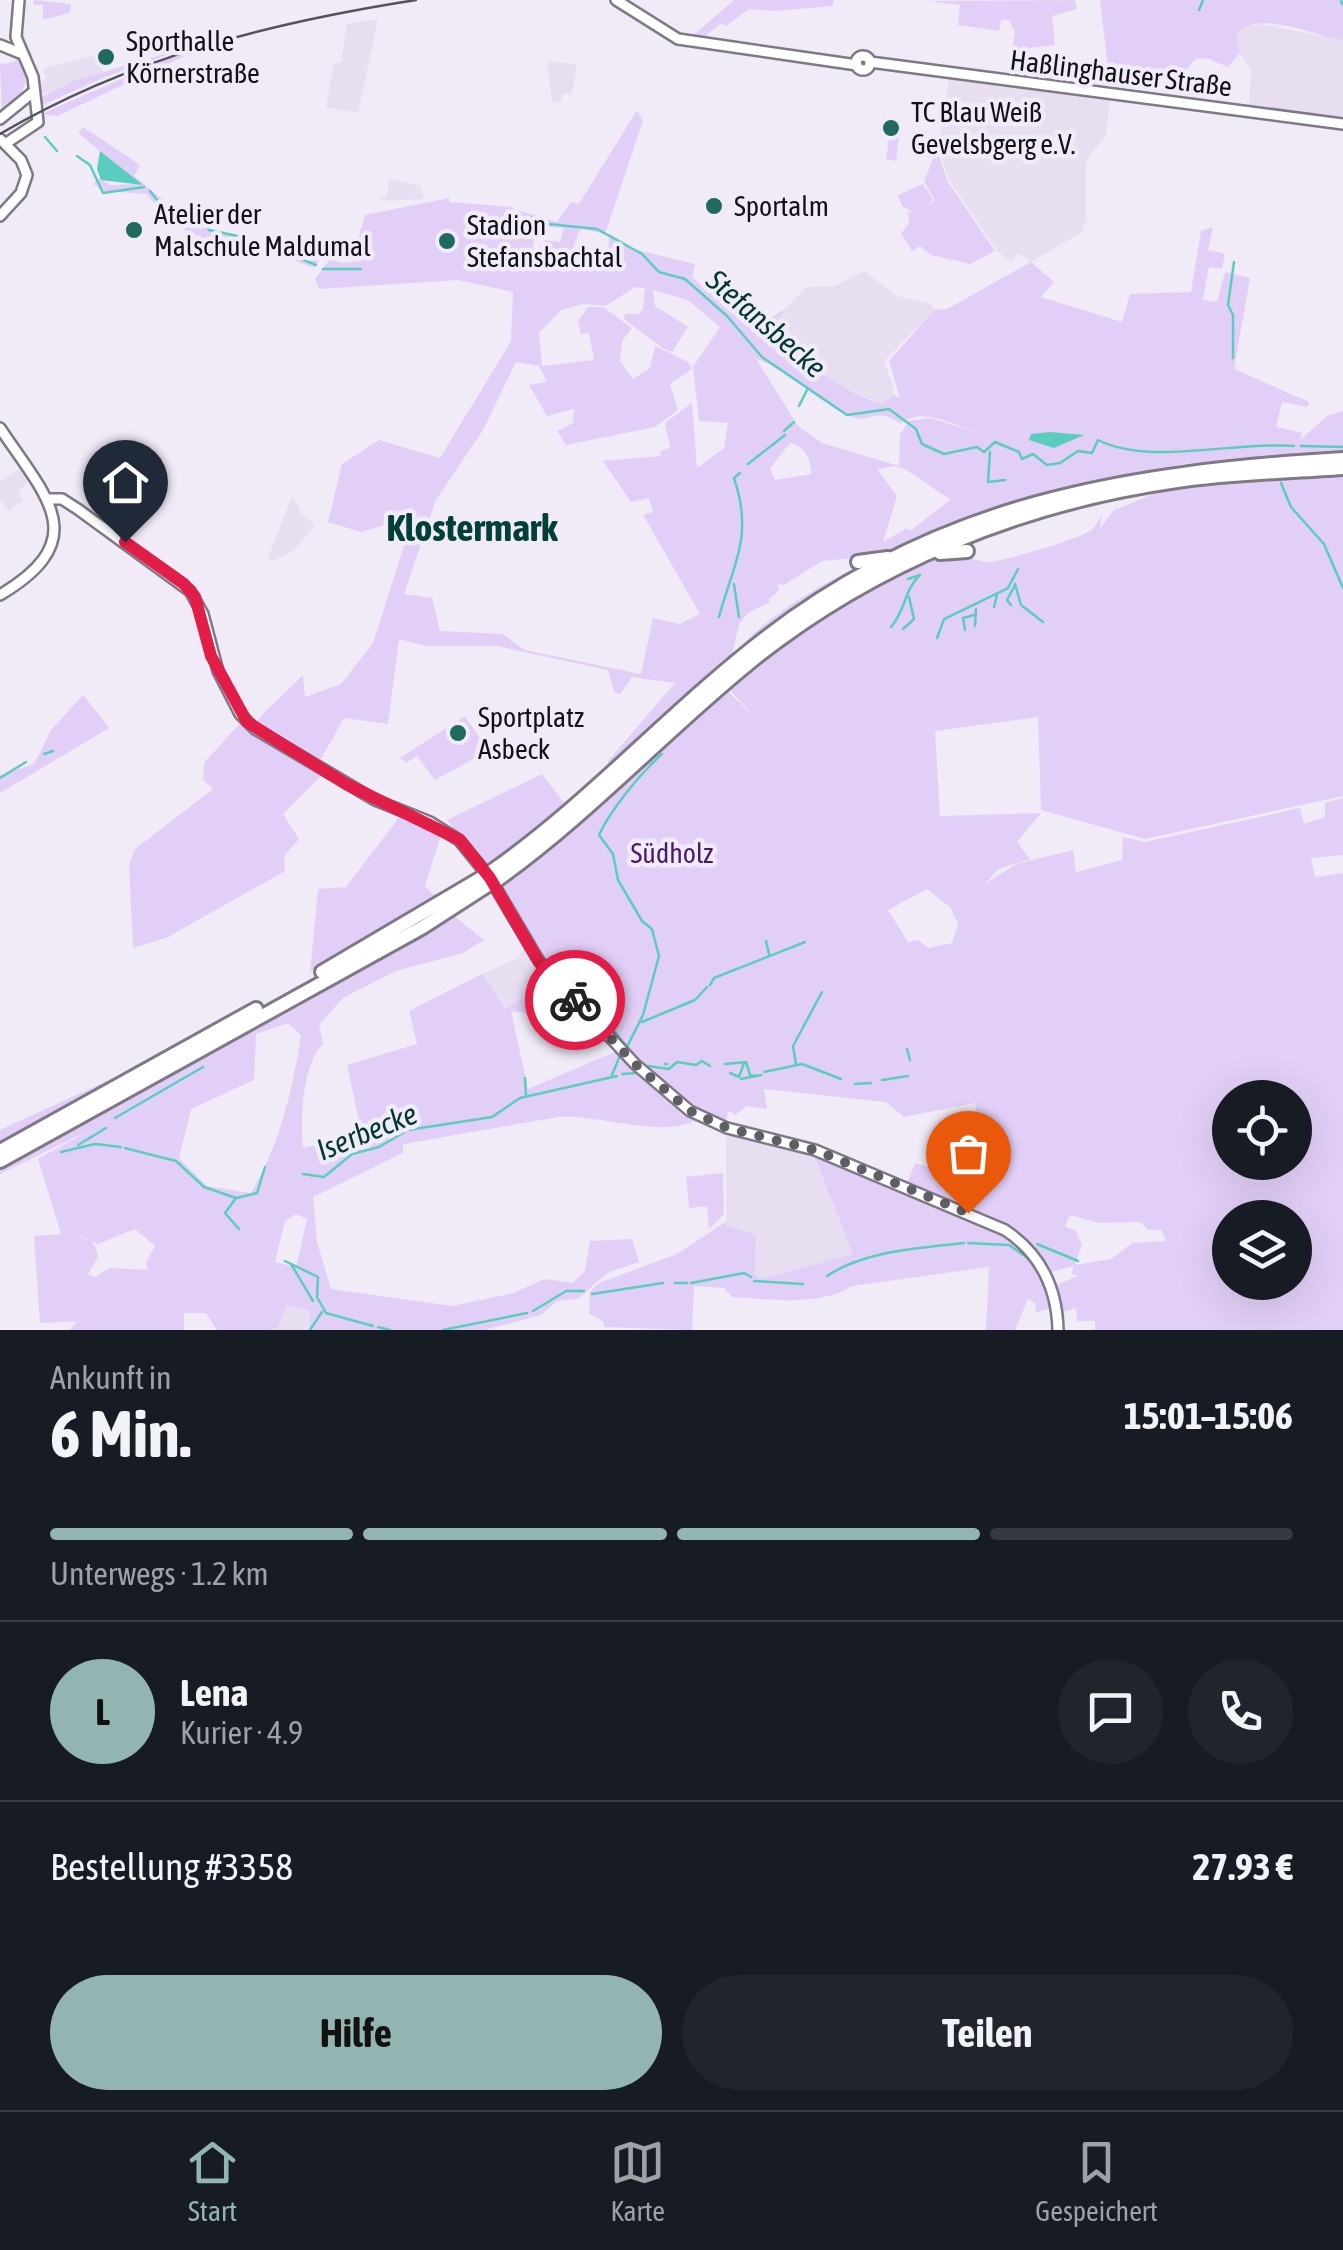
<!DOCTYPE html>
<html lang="de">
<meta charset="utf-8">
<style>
body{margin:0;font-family:"Asap Condensed",sans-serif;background:#20242c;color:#f1f3f6;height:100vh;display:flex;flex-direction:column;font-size:38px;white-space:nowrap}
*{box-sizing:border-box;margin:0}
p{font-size:32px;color:#9ea1a6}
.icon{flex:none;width:55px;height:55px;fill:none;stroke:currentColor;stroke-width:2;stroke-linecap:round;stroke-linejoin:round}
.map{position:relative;height:1330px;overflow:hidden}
.sheet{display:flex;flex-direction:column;background:#171b24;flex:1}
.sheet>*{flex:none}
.controls{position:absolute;left:1212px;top:1080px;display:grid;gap:20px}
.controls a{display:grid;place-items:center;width:100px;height:100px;border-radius:50%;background:#171b24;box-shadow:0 10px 40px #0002;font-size:50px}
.pin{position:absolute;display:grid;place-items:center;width:85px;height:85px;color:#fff;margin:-102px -42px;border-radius:50% 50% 50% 0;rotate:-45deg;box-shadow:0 0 10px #0007}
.pin .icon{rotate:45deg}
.courier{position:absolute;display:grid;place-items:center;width:100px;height:100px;margin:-50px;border:8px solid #e11d48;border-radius:50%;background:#fff;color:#222;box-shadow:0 2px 12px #0007}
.overview em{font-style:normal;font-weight:700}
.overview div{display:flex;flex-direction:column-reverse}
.overview{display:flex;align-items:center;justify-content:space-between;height:170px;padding:0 50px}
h1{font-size:65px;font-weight:700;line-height:75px}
.bar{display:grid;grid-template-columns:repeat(4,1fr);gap:15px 10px;align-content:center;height:120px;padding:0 50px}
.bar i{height:12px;border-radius:8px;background:#363941}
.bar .active{background:#93b5b2}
.bar p{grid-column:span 4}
.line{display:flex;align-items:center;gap:25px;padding:0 50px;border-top:2px solid #363941}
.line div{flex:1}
.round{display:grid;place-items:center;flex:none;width:105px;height:105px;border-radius:52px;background:#20242c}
.cta{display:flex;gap:20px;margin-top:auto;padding:20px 50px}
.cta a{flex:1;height:115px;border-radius:60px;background:#93b5b2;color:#111;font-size:40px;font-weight:700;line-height:115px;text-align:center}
.cta a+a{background:#20242c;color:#f1f3f6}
.tabs{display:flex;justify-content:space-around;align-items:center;height:140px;border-top:2px solid #363941;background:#171b24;font-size:28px;color:#9ea1a6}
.tabs a{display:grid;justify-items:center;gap:5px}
.tabs .active{color:#93b5b2}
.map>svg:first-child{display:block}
.built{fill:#e7def1}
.green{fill:#e2cff7;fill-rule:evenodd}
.water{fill:#5acdbe}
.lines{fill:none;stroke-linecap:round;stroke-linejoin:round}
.stream{stroke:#5acdbe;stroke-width:2.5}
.secondary-casing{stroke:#7e7984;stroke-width:14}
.highway-casing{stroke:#7e7984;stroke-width:18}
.secondary{stroke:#fff;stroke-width:9}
.highway{stroke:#fff;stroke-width:12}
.rail{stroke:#545159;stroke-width:2.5}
.highway-bridge-casing{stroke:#7e7984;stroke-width:18;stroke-linecap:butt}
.highway-bridge{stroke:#fff;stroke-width:12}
.done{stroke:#615d65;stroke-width:10;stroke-dasharray:0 18}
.route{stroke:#e11d48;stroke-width:12}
.poi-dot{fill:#206960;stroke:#f1ebf8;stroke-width:4}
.labels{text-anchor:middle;stroke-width:9;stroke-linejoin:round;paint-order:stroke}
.poi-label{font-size:28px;fill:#131116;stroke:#f1ebf8;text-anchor:start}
.street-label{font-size:28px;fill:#131116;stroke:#f1ebf8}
.park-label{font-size:28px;fill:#4a1a6c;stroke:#f1ebf8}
.water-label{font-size:30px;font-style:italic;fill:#003731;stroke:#f1ebf8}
.district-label{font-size:38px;font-weight:bold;fill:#004039;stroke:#f1ebf8}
</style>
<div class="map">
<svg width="1343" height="1330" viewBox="0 0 1343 1330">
<rect width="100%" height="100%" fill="#f1ebf8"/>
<!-- built -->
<g class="built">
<path d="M378,19L358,113L326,107L334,63L341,62L347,24Z"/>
<path d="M1261,24L1343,40V120L1249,107L1251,71L1240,53L1237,32L1244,26Z"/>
<path d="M97,55L103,72L37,96L39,83L47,78L42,69Z"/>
<path d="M547,61L577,64L572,94L563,93L561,102H552Z"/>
<path d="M949,79L1110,99L1106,134L1086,162V220L1082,232L1031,262L1018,253L1011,262L997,251L950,181L938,148Z"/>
<path d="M389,179L420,186L424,199L380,201V197H387Z"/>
<path d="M864,271L897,296L930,304L934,310L884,361L894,389L891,401L882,404L832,382L788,344L775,321L806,287L835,286Z"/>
<path d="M21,468L29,480L18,492L23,500L9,511L0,500V482Z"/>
<path d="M292,496L302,514L315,525L294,550L273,561L268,558Z"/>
<path d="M525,948L551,981L505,1009L482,974L517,959Z"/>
<path d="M730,1131L818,1154L815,1159L853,1254L760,1279L726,1226V1139Z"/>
<path d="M285,1305L310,1311V1330H270L278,1328Z"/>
</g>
<!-- green -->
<g class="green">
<path d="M33,0L71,4L70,13L43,20V5H34Z"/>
<path d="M734,0H834L833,6L775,11L749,9L726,26L721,23L701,40L695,34Z"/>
<path d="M1075,0L1077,9L1052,16L1055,45L1012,50L1015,32L1009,20H1001L999,31L958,25L960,5L928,1Z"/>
<path d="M1100,0H1343V40C1314,36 1262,10 1237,32L1240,53L1228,67L1206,58L1196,59L1182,74L1108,67Z"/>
<path d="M262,31L189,54L57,116L41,114L165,60Z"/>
<path d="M207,41L105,77L38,107L37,99L74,81Z"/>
<path d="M17,55C37,77 21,97 2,116L0,64L15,62Z"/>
<path d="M637,110L643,121L605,234L580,229L569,259L608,265L609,233L633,249L695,264L692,277L730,311L739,303L760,324L787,308L775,321C797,360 839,390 882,404L894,395L900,398L889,361L934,310L947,309L1031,262L1054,282L1041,297L1122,322L1130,294L1191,292L1201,231L1213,227L1208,250L1225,254L1222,269L1209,267L1203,300L1217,302L1225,272L1250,278L1234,369L1309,402L1308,407L1282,402L1276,427L1302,433L1300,440L1327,416L1343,411V452L1183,464L1089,482L982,513L885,555L822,561L784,585L777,584L779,591L768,600L771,602L748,613L739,624L732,656L609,768L608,761L675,683L632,677L620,694L614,692L608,670L497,646H425L399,639L388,724L344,718L318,764L323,774L283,814L299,839L284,856L285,871L166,938L133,948L129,864L135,849L213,789L203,780L204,763L241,722L252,731L261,716L303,675L305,697L341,684L373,643L409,530L405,519L361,532L328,522L342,464L379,440L440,458L511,341L513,292L458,280L319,289L315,279L330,259L342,263L361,261L358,239L365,215L449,198L450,202L512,207L515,214L517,210L557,222L571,202L579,204ZM536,226L564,228L560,242L545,240L537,250L535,266L524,270L531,265ZM636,287L645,288L643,309L638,314H625L624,319L664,349L672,352L688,327L655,306L653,290L688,300L720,327L693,367L699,421L728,423L724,448L697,468L692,403L665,423L670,448L660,451L661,456L603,461L631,502L649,498L653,512L643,515L700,614L680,624L653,618L641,674L524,650L503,634L440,631L432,598L404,594L436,500L483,430L516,362L539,366L547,382L529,385L547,416L574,409L573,423L557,431L566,445L655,427L678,410L670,384L692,369L688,362L655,346L650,368L633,379L620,361L622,341L632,328L603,307H588L578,321L581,334L589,333L594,360L542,366L539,333L561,310L583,304L605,306ZM756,359C783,367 819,402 849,416C869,425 877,405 900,424C921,406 951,424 974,431L930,418L909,421L900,434L899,466L822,443L798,426ZM790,443C806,447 811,459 811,474L775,480L770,468ZM895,466C916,472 929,488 951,499L910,531L907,528L883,542L897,496L877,469Z"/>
<path d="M883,117L901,119L896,161L886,159L889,139L881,137Z"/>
<path d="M83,127L140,165L134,176L168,204L163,212L146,194L105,191L93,184L99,178L110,185L140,184L78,133Z"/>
<path d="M937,150L948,182L995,251L970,264L931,255L920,246L912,251L901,234L909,223L908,212L914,213L902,206L898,195L923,184L933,200L928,204L935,201L924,181Z"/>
<path d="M167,212L176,219L199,216L211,229L319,260L314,268L249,243L205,239L164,221Z"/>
<path d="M1343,474V796L1145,839L1041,810L1038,717L935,731L940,816L1041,813L1017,842L1030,859L998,869L985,884L1016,864L1073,850L1076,872L1122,860L1123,837L1145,842L1300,808L1304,824L1325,817V803L1343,798V855L1311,858L1315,877L1343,873V1330H1095V1321H1077L1076,1308L1060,1313L1054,1286L1078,1276L1072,1274L1073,1266L1048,1273L1040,1267L1054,1307L1035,1313L1036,1304L1028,1299L1015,1330H986L989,1267L852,1286C820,1307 768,1299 732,1297L724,1288L694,1286L692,1330L604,1327L603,1321L589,1314L590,1292L599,1283L677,1254L727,1221V1226L756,1235L755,1274L760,1279L853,1254L815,1158L818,1154L907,1184L915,1163L946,1172L949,1158L985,1150L974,1127L985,1124L984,1119L978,1120L975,1103L904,1117L886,1102L764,1089L767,1109L747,1106L735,1115L729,1111L724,1125C629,1077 552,979 500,888L504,882L585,820L726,690L753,715L728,688L734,682C779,647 890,564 944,556C965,553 971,561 989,562C1001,562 1078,539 1088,532C1094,529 1099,521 1102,514L1100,528L1113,511L1160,491ZM927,889L950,907L958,924L952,943L928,948L919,940L908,942L888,910ZM1230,1098H1295V1162H1230ZM1070,1215L1099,1223L1140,1222L1148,1230H1161L1166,1241L1132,1243L1111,1259L1075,1265L1082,1245L1076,1231L1065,1226ZM1230,1218H1295V1282H1230Z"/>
<path d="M872,565L746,645L737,654C749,627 843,567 872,565Z"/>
<path d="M83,695L109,728L0,793V775L34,764L51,730Z"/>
<path d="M465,716L488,751L435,780L417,756L406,763L400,758Z"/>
<path d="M542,774L566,805L486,869L447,820Z"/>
<path d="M401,815L442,832L425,886L434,895L481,872L310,972L318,889L346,887Z"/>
<path d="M453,915L484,940L463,953L396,971L343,998L319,1025L323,1044C303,1063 300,1117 303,1148L362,1135L347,1065L417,1044L409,1011L482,974L505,1009L551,981L572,1002L549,1016L511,1011L528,1089L617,1051L694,1121C661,1138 598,1114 559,1117L403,1144V1153L313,1197L317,1242L331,1289L452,1306L513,1293L545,1279L573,1283L585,1271L590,1241L632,1239L639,1262L607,1273L578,1299L557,1301L541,1315L484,1330H310V1311L286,1305L278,1328L270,1330H217L206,1313H184V1330H70L77,1321L40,1323L34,1236L61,1234L38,1159L90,1130L0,1174V1168ZM288,1023L301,1035C292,1093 280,1143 251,1193L207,1186L179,1158L191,1109L254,1080L256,1034ZM296,1214L307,1219L296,1267L275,1262L285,1221ZM135,1229L155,1246L146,1262L148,1270L110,1268L95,1277L88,1274L98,1257C96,1241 89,1238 76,1234L98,1244Z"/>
<path d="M135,1068L0,1144V1130Z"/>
<path d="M723,1173L724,1214L709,1229L707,1206L689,1208L686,1177Z"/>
</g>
<!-- water -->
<g class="water">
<path d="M100,151L143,185L101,180L97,169Z"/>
<path d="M1050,432L1084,435L1054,448L1029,440L1031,434Z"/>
</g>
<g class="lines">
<!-- stream -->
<g class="stream">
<path d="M1341,0L1342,4"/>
<path d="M1199,10L1203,0"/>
<path d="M45,137L57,151"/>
<path d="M77,156L90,165L103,193L144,187"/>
<path d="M150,191L164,209"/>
<path d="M169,216L202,219L209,230L252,239L316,265"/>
<path d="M532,217L537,220"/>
<path d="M539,223L597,229L642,254L659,272L685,279L727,316L762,357L847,415L889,409L916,429L922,444L944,454L977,447L984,452L995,442L1019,452L1022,459L1033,454L1047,465L1060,463L1078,451L1092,453L1098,440C1150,466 1233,441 1294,446"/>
<path d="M323,269H361"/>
<path d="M1233,358V315L1228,305L1234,262"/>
<path d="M799,406L807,390"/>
<path d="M784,431L794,422"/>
<path d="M1301,446L1343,447"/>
<path d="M990,452L988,482L1005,480"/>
<path d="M748,464L785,435"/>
<path d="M1281,483L1291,507L1324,544L1343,588"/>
<path d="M734,584L739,617"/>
<path d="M1015,584L1021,605L1043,622"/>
<path d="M1011,605L1007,600L1015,585"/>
<path d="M994,607L997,595"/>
<path d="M719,617C733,564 754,537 734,478L740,473"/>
<path d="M975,626L976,609"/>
<path d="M891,627C906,610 904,590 920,575L908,579"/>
<path d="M903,629L914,619L909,597"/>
<path d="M965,630L963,618L974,615"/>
<path d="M937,638L944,619L1008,588L1018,569"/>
<path d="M44,754L53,751"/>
<path d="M0,778L26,762"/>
<path d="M766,941L769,954"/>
<path d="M710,985L714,978L805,942"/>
<path d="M642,1022L695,1000L707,987"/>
<path d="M612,1028L627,1047L643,1015L659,956L652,929L642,921L618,880L613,854L599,835C611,809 640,774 662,754"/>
<path d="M907,1049L910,1060"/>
<path d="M665,1064H667"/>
<path d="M725,1064L746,1062L750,1075L756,1076"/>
<path d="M796,1064L793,1046L822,992"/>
<path d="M648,1066L669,1069L677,1062L696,1065L702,1061L710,1066"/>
<path d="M764,1072L802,1064L841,1079"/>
<path d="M730,1073L739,1077L744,1063"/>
<path d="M622,1074L636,1073"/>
<path d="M612,1075L619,1058"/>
<path d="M525,1078L526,1096"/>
<path d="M741,1079L761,1075"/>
<path d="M882,1080L908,1076"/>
<path d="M855,1084L871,1083"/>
<path d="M115,1118L203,1067"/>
<path d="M78,1145L106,1128"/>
<path d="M125,1148L176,1161L204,1187L236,1198L225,1213L239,1229"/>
<path d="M61,1152L95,1144L121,1147"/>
<path d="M303,1174L324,1177L352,1154L379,1147L408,1130L492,1117L520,1098L617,1076"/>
<path d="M237,1198L257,1193L265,1167"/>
<path d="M968,1243L1009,1245L1032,1261"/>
<path d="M1037,1244L1078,1261"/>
<path d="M285,1261L318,1277L317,1297L326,1313L373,1326"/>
<path d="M291,1264L313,1301"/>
<path d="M827,1276C863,1251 919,1248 964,1243"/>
<path d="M754,1281L803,1284"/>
<path d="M675,1283H687"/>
<path d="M691,1283L744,1273L751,1277"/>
<path d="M592,1294L663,1283"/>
<path d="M533,1311L566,1291H584"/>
<path d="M378,1327L390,1330"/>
<path d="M310,1330L322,1312"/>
<path d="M443,1330L527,1313"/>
</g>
<!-- secondary casing -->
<g class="secondary-casing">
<g id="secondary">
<path d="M616,0L678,39L857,65"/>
<path d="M0,45L20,53"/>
<circle cx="863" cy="63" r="7"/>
<path d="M870,62L1343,124"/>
<path d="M0,119L32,93"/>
<path d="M0,139L21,160L27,175L21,193L0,216"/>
<path d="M8,142L38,122L33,77L16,37L19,0"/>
<path d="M0,428C46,497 94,539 0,595"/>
<path d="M48,499H62L79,510L190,591L203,614L218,671L240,714L255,729L375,800L430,822L459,840L490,878L539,961L635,1064L690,1111L727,1128L815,1150L1005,1230C1041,1254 1057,1288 1058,1330"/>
</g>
</g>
<!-- highway casing -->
<g class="highway-casing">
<g id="highway">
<path d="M940,553L967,551"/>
<path d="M858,562L888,558"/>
<path d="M492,871C590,802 670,712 764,639C940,502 1128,472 1343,459"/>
<path d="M497,880C588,815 663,733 749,663C871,564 1022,503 1177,481C1232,473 1288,472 1343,468"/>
<path d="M322,972L483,877"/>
<path d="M0,1151L256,1009"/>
<path d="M0,1161L423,927L488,885"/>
</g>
</g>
<!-- secondary -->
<use href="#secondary" class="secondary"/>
<!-- highway -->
<use href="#highway" class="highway"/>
<!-- rail -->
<path class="rail" d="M0,134C129,58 269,23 416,0"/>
<!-- highway-bridge casing -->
<g class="highway-bridge-casing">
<g id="highway-bridge">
<path d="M483,877L492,871"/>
<path d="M488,885L497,880"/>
</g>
</g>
<!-- highway-bridge -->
<use href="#highway-bridge" class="highway-bridge"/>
</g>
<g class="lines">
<!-- done -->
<path class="done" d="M575,1000L635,1064L690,1111L727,1128L815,1150L968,1213"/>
<!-- route -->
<path class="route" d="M125,542L184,584L195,597L211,656L247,722L346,784L460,840L490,878L539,962L575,1000"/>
</g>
<!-- markers -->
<g class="poi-dot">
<circle cx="106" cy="57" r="10"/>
<circle cx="891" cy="128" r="10"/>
<circle cx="714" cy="206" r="10"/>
<circle cx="134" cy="230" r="10"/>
<circle cx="447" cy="241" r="10"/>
<circle cx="458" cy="733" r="10"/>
</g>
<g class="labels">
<!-- poi labels -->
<g class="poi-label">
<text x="126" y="51">Sporthalle<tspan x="126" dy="32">Körnerstraße</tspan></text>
<text x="911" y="122">TC Blau Weiß<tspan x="911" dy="32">Gevelsbgerg e.V.</tspan></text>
<text x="734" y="216">Sportalm</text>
<text x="154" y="224">Atelier der<tspan x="154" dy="32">Malschule Maldumal</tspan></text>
<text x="467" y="235">Stadion<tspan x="467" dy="32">Stefansbachtal</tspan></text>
<text x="478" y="727">Sportplatz<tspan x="478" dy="32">Asbeck</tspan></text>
</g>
<!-- street labels -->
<g class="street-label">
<text transform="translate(1121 73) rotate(7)" y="10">Haßlinghauser Straße</text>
</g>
<!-- park labels -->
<g class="park-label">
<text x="672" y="863">Südholz</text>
</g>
<!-- water labels -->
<g class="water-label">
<text transform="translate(766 324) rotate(41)" y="10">Stefansbecke</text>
<text transform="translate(367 1132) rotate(-22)" y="10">Iserbecke</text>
</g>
<!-- district labels -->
<g class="district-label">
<text x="472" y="541">Klostermark</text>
</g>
</g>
</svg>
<div class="controls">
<a><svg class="icon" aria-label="locate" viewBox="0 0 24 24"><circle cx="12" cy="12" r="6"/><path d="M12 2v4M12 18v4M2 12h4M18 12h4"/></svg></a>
<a><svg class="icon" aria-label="layers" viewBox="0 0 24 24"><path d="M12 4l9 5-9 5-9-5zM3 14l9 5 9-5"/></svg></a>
</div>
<div class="pin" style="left:968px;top:1213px;background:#ea580c"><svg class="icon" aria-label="bag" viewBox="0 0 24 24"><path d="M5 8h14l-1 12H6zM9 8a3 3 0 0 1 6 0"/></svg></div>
<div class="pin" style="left:125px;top:542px;background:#1f2937"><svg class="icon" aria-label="home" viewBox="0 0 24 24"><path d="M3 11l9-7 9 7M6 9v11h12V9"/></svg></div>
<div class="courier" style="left:575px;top:1000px"><svg class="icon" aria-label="bike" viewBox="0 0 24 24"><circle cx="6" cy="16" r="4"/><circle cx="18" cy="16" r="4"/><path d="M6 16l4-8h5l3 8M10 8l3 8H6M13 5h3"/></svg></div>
</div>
<section class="sheet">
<div class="overview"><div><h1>6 Min.</h1><p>Ankunft in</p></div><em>15:01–15:06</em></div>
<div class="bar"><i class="active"></i><i class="active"></i><i class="active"></i><i></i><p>Unterwegs · 1.2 km</p></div>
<div class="line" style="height:180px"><b class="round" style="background:#93b5b2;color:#111">L</b><div><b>Lena</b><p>Kurier · 4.9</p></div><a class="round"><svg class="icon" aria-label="chat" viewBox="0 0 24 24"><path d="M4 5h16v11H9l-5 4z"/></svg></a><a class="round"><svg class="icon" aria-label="phone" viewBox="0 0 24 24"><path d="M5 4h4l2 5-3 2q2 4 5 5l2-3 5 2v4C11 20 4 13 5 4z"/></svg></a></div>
<div class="line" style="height:130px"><div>Bestellung #3358</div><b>27.93 €</b></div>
<div class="cta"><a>Hilfe</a><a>Teilen</a></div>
</section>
<nav class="tabs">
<a class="active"><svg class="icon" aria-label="home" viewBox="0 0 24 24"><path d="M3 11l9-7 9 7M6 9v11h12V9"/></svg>Start</a>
<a><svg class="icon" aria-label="map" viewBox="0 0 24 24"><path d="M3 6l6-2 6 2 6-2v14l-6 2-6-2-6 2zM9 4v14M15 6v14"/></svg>Karte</a>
<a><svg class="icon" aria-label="saved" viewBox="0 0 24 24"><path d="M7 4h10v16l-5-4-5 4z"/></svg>Gespeichert</a>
</nav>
